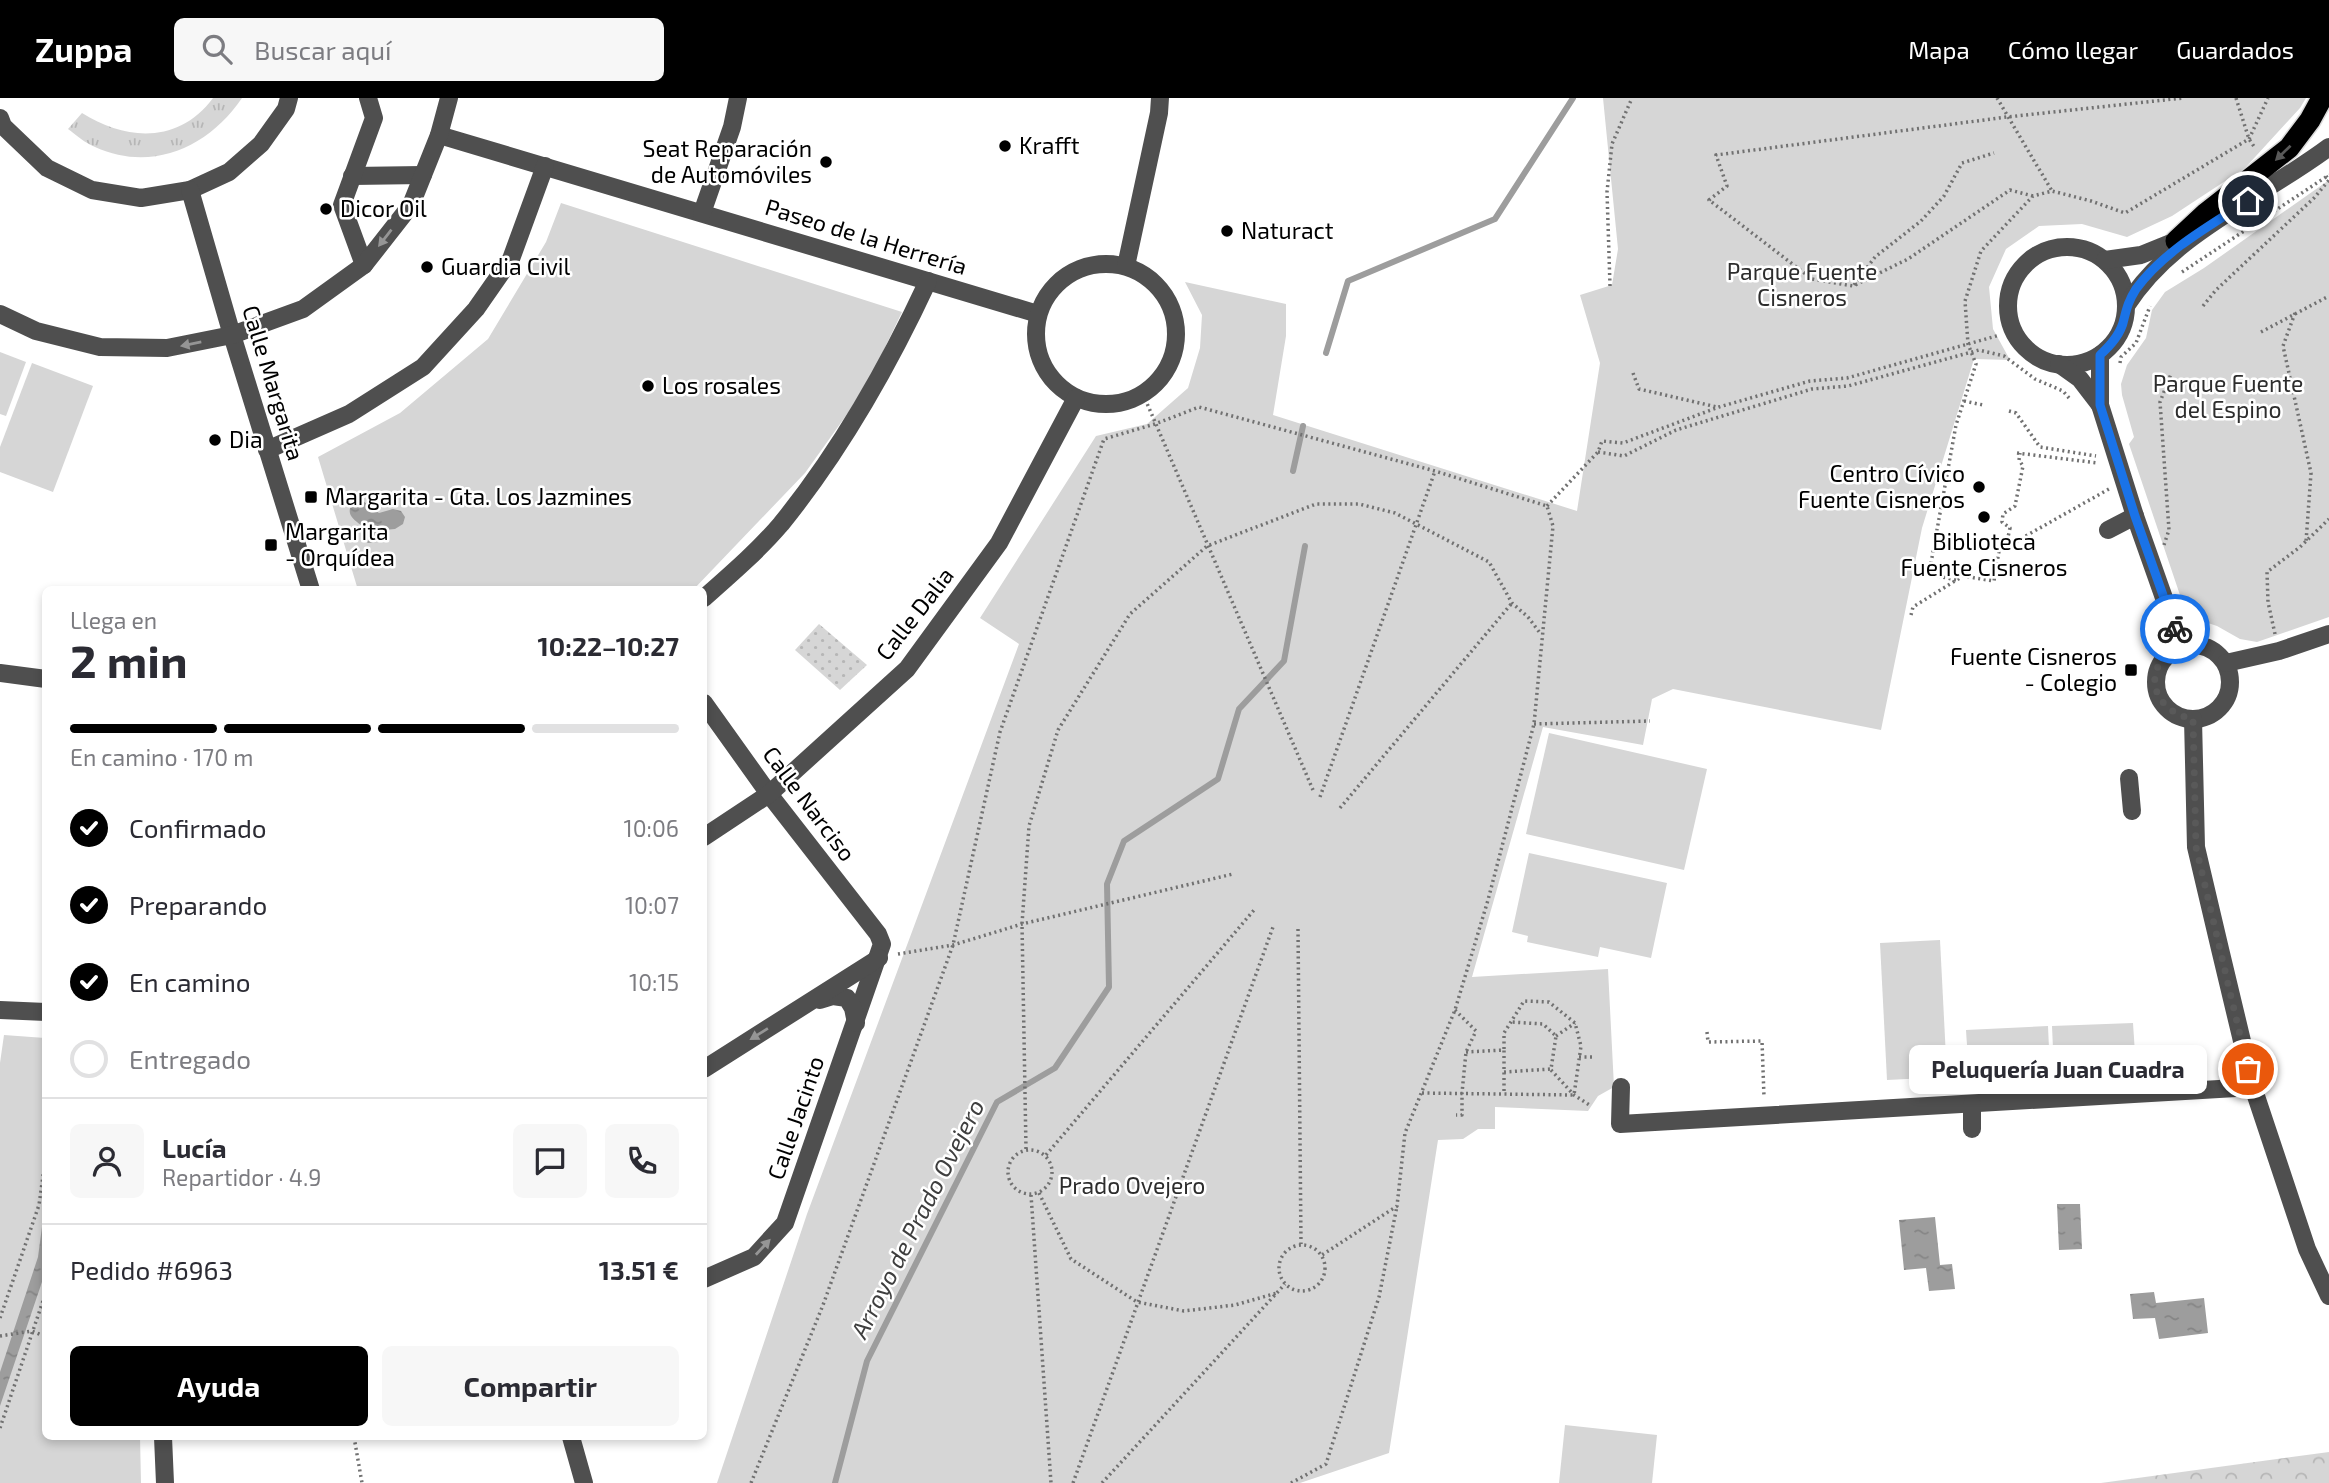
<!DOCTYPE html>
<html lang="es">
<meta charset="utf-8">
<style>
body{margin:0;font-family:"Exo 2",sans-serif;background:#f7f7f7;color:#2b2b33;height:100vh;display:flex;flex-direction:column;font-size:26px;white-space:nowrap}
*{box-sizing:border-box;margin:0}
p{font-size:23px;color:#7c7c81}
.icon{flex:none;width:38px;height:38px;fill:none;stroke:currentColor;stroke-width:2;stroke-linecap:round;stroke-linejoin:round}
.map{position:relative;flex:1;overflow:hidden}
.panel{position:absolute;left:42px;top:488px;width:665px;height:854px;display:flex;flex-direction:column;background:#fff;border-radius:10px;box-shadow:0 4px 10px #0003}
.panel>*{flex:none}
.pin{position:absolute;display:grid;place-items:center;width:60px;height:60px;color:#fff;margin:-30px;border:4px solid #fff;border-radius:50%;box-shadow:0 2px 7px #0007}
.courier{position:absolute;display:grid;place-items:center;width:70px;height:70px;margin:-35px;border:5px solid #1a73e8;border-radius:50%;background:#fff;color:#222;box-shadow:0 2px 9px #0007}
.bubble{position:absolute;height:49px;border-radius:10px;background:#fff;box-shadow:0 4px 10px #0003;font-size:23px;font-weight:700;line-height:49px;text-align:center}
.summary em{font-style:normal;font-weight:700}
.summary div{display:flex;flex-direction:column-reverse}
.summary{display:flex;align-items:center;justify-content:space-between;height:119px;padding:0 28px}
h1{font-size:46px;font-weight:700;line-height:52px}
.bar{display:grid;grid-template-columns:repeat(4,1fr);gap:10px 7px;align-content:center;height:84px;padding:0 28px}
.bar i{height:9px;border-radius:5px;background:#e1e1e2}
.bar .selected{background:#000}
.bar p{grid-column:span 4}
.line{display:flex;align-items:center;gap:18px;padding:0 28px;border-top:2px solid #e1e1e2}
.line div{flex:1}
.round{display:grid;place-items:center;flex:none;width:74px;height:74px;border-radius:10px;background:#f7f7f7}
ol{padding:0 28px;list-style:none}
li{display:flex;align-items:center;gap:21px;height:77px}
li p{margin-inline-start:auto}
li .icon{padding:7px;border-radius:50%;background:#000;color:#fff;stroke-width:4}
li:last-child{color:#7c7c81}
li i{width:38px;height:38px;border:4px solid #e1e1e2;border-radius:50%}
.cta{display:flex;gap:14px;margin-top:auto;padding:14px 28px}
.cta a{flex:1;height:80px;border-radius:10px;background:#000;color:#fff;font-size:28px;font-weight:700;line-height:80px;text-align:center}
.cta a+a{background:#f7f7f7;color:#2b2b33}
header{display:flex;align-items:center;gap:42px;box-sizing:border-box;height:98px;padding:0 35px;background:#000;color:#fff}
header strong{font-size:33px}
nav{display:flex;gap:38px;margin-inline-start:auto;font-size:24px}
.search{width:490px;height:63px;background:#f7f7f7;display:flex;align-items:center;gap:18px;box-sizing:border-box;padding:0 24px;border-radius:10px;color:#7c7c81;font-size:26px}
.map>svg:first-child{display:block}
.grass{fill:url(#grass-tufts)}
.forest{fill:url(#forest-crowns)}
.park{fill:#d6d6d6}
.garden{fill:url(#garden-dots)}
.water{fill:url(#water-ripples)}
.lines{fill:none;stroke-linecap:round;stroke-linejoin:round}
.stream{stroke:#9d9d9d;stroke-width:6}
.highway-casing{stroke:#dbdbdb;stroke-width:24}
.path{stroke:#717171;stroke-width:3.5;stroke-dasharray:2 3.5;stroke-linecap:butt}
.minor{stroke:#4f4f4f;stroke-width:18}
.highway{stroke:#000;stroke-width:21}
.oneway{fill:#595959}
.oneway2{fill:#959595}
.done{stroke:#595959;stroke-width:7;stroke-dasharray:0 12.6}
.route{stroke:#1a73e8;stroke-width:9}
.poi-dot{fill:#000;stroke:#fff;stroke-width:2.5}
.labels{text-anchor:middle;stroke-width:5;stroke-linejoin:round;paint-order:stroke}
.poi-label{font-size:23px;fill:#000;stroke:#fff;text-anchor:start}
.street-label{font-size:23px;fill:#000;stroke:#fff}
.park-label{font-size:23px;fill:#2d2d2d;stroke:#fff}
.water-label{font-size:24px;font-style:italic;fill:#3e3e3e;stroke:#fff}
</style>
<header>
<strong>Zuppa</strong>
<div class="search"><svg class="icon" aria-label="search" viewBox="0 0 24 24"><circle cx="10" cy="10" r="6"/><path d="M15 15l6 6"/></svg>Buscar aquí</div>
<nav><a>Mapa</a><a>Cómo llegar</a><a>Guardados</a></nav>
</header>
<div class="map">
<svg width="2329" height="1385" viewBox="0 0 2329 1385">
<defs>
<pattern id="grass-tufts" width="24" height="20" patternUnits="userSpaceOnUse" patternTransform="scale(1.75)"><rect width="24" height="20" fill="#d6d6d6"/><path d="M3 7l-1-3M5 7V3M7 7l1-3M15 17l-1-3M17 17v-4M19 17l1-3" fill="none" stroke="#b6b6b6"/></pattern>
<pattern id="forest-crowns" width="20" height="18" patternUnits="userSpaceOnUse" patternTransform="scale(1.75)"><rect width="20" height="18" fill="#d6d6d6"/><path d="M2 6a3 3 0 1 1 6 0M12 15a3 3 0 1 1 6 0" fill="none" stroke="#b6b6b6"/></pattern>
<pattern id="garden-dots" width="8" height="8" patternUnits="userSpaceOnUse" patternTransform="scale(1.75)"><rect width="8" height="8" fill="#d6d6d6"/><path d="M2 2h.1M6 6h.1" fill="none" stroke="#b6b6b6" stroke-width="1.8" stroke-linecap="round"/></pattern>
<pattern id="water-ripples" width="26" height="14" patternUnits="userSpaceOnUse" patternTransform="scale(1.75)"><rect width="26" height="14" fill="#9d9d9d"/><path d="M2 4q2-2 4 0t4 0M15 11q2-2 4 0t4 0" fill="none" stroke="#858585"/></pattern>
</defs>
<rect width="100%" height="100%" fill="#fff"/>
<!-- grass -->
<path class="grass" d="M213,0H242C209,49 152,75 95,49C85,45 76,37 68,31L82,15C126,43 179,46 213,0Z"/>
<!-- forest -->
<path class="forest" d="M2329,1354V1385H2101Z"/>
<!-- park -->
<g class="park">
<path d="M1603,0H2306L2300,10L2245,70L2172,118L2127,139L2082,126L2039,128L2006,151L1989,189L1993,231L2010,262L1974,261L1922,430L1881,632L1673,591L1652,601L1643,647L1543,629L1472,879L1608,871L1614,989L1598,998L1588,1013L1495,1009V1031H1478L1463,1041L1438,1042L1389,1355L1300,1385H717L807,1116L1019,546L980,520L1096,338L1147,326L1188,290L1200,250L1202,217L1185,184L1286,206V238L1273,317L1577,413L1600,265L1580,197L1612,187L1618,151Z"/>
<path d="M2329,82V519L2257,544L2240,541L2217,528L2199,522L2182,503L2129,346L2134,339L2122,297L2121,286L2127,267L2146,240L2152,212L2165,194L2204,170Z"/>
<path d="M561,105L902,214L878,264L850,312L805,375L693,492H358L318,359L400,315L488,241L546,144Z"/>
<path d="M0,254L26,264L6,318L0,316Z"/>
<path d="M32,265L93,288L53,394L0,374V349Z"/>
<path d="M1549,635L1707,671L1684,772L1526,736Z"/>
<path d="M1529,755L1667,785L1651,860L1600,849L1598,859L1527,844L1528,838L1512,834Z"/>
<path d="M1940,842L1947,979L1887,982L1880,845Z"/>
<path d="M2133,925L2136,971L2054,974L2052,928Z"/>
<path d="M2048,928L2050,974L1969,978L1966,932Z"/>
<path d="M4,937L45,940L46,1339H140L141,1385H0V965Z"/>
<path d="M1565,1327L1657,1337L1652,1385H1559Z"/>
</g>
<!-- garden -->
<path class="garden" d="M819,526L867,567L840,592L795,552Z"/>
<!-- water -->
<g class="water">
<path d="M355,403H363L379,415L393,411L401,413L405,419L403,426L395,431L384,432L378,444L368,445L363,441L361,427C352,421 344,414 355,403Z"/>
<path d="M45,1106V1175L0,1308V1274L38,1159Z"/>
<path d="M2057,1106H2080L2082,1151L2059,1152Z"/>
<path d="M1935,1119L1940,1167L1952,1166L1955,1191L1929,1193L1926,1170L1904,1172L1899,1122Z"/>
<path d="M2154,1194L2156,1205L2204,1200L2208,1235L2159,1241L2155,1220L2133,1221L2130,1196Z"/>
</g>
<g class="lines">
<!-- stream -->
<g class="stream">
<path d="M1326,255L1348,183L1495,121L1573,0"/>
<path d="M1293,373L1303,328"/>
<path d="M835,1385L867,1263L997,1004L1055,970L1109,889L1107,786L1124,743L1218,681L1239,611L1284,563L1305,448"/>
</g>
<!-- highway casing -->
<g class="highway-casing">
<path id="highway" d="M2176,143L2206,115L2289,50L2310,22L2322,0"/>
</g>
<!-- path -->
<g class="path">
<path d="M1997,0L2052,93"/>
<path d="M2236,0L2249,41L2255,50"/>
<path d="M2033,98L2010,92L1908,161L1853,188L1812,181L1709,102L1727,88L1716,57L2007,19L2183,0"/>
<path d="M2182,174L2329,77"/>
<path d="M1854,187L1875,159L1921,123L1944,98L1962,65L1994,55"/>
<path d="M1610,188L1607,94L1612,46L1632,0"/>
<path d="M2203,208L2216,192L2314,100L2329,82L2326,78"/>
<path d="M2295,215L2283,248L2311,375L2306,444"/>
<path d="M2261,234L2329,198"/>
<path d="M2120,265L2121,259L2136,245L2150,208"/>
<path d="M1633,275L1639,291L1717,309"/>
<path d="M1143,296L1313,692"/>
<path d="M1964,303L1983,307"/>
<path d="M2009,313L2016,315L2040,349L2096,358"/>
<path d="M1598,354L1624,358L1676,332L1812,291L1848,288L1979,252L2004,258L2035,281L2063,293L2069,300"/>
<path d="M2017,355L2098,365"/>
<path d="M1547,408L1598,354L1602,343L1623,345L1719,309L1810,283L1847,280L2000,237"/>
<path d="M2164,447L2169,432L2160,304L2171,276"/>
<path d="M2006,448L2010,430L2002,424L2003,416L2015,408L2023,368L2019,362L2020,355"/>
<path d="M1956,482L1929,476L1956,327L1976,266L1968,246L1965,203L1981,153L2033,98L2052,93L2091,103L2125,115L2249,41L2268,0"/>
<path d="M1911,517L1913,509L1963,478L1994,483L1999,453L2109,391"/>
<path d="M2275,536L2268,504L2267,474L2300,449L2329,421"/>
<path d="M1534,626L1650,623"/>
<path d="M1320,699L1435,373"/>
<path d="M1340,710L1512,505"/>
<path d="M1298,831L1301,1146"/>
<path d="M898,856L953,847L1022,826L1233,776"/>
<path d="M1455,912L1476,933L1466,954L1462,995V1017H1456"/>
<path d="M1707,934L1708,944L1762,943L1764,999"/>
<path d="M1556,938L1575,925"/>
<path d="M1466,954L1504,952V996"/>
<path d="M1579,959H1592"/>
<path d="M1551,972L1574,997L1591,1008"/>
<path d="M1504,974L1551,971L1556,938L1543,926L1511,924"/>
<path d="M1422,995L1574,997L1581,948L1575,925L1549,904L1524,903L1504,935V952"/>
<path d="M1026,1051L1022,826L1029,728L1058,632L1130,516L1207,448L1316,406H1359L1395,415L1489,464L1512,505L1528,519L1540,535"/>
<circle cx="1030" cy="1074" r="22"/>
<path d="M1046,1057L1254,812"/>
<path d="M1039,1095L1071,1161L1137,1204L1184,1213L1235,1207L1277,1195"/>
<path d="M1031,1097L1051,1385"/>
<circle cx="1302" cy="1170" r="23"/>
<path d="M0,1220L39,1107L46,1056"/>
<path d="M0,1238L32,1233L46,1239"/>
<path d="M0,1330L46,1194"/>
<path d="M354,1339L362,1385"/>
<path d="M751,1385L823,1207L953,847L1000,634L1104,341L1155,326L1199,309L1435,373L1547,408L1553,428L1534,626L1488,802L1455,912L1405,1035L1397,1108L1322,1157"/>
<path d="M1073,1385L1273,829"/>
<path d="M1102,1385L1285,1186"/>
<path d="M1291,1385L1326,1366L1379,1199L1397,1108"/>
</g>
<!-- minor -->
<g class="minor">
<path d="M0,20L3,28L47,70L92,92L141,100L190,92L229,74L261,46L286,11L289,0"/>
<path d="M439,37L1038,216"/>
<path d="M352,78L423,77"/>
<path d="M190,92L232,237L311,492"/>
<path d="M702,115L732,29L738,0"/>
<circle cx="2067" cy="208" r="59"/>
<path d="M2105,162L2141,157L2178,142"/>
<circle cx="1106" cy="236" r="70"/>
<path d="M364,167L342,107L374,20L368,0"/>
<path d="M1126,168L1159,15L1160,0"/>
<path d="M2126,208C2173,134 2261,100 2329,49"/>
<path d="M0,216L36,233L100,249L167,250L232,237L303,211L364,167L411,107L439,37L449,0"/>
<path d="M2100,257V307L2135,418L2181,548"/>
<path d="M2059,266L2080,281L2100,307"/>
<path d="M267,352L349,316L423,269L476,211L511,161L545,68"/>
<path d="M2108,432L2135,418"/>
<path d="M704,500C730,477 758,453 781,426C841,352 888,269 928,183"/>
<circle cx="2193" cy="584" r="37"/>
<path d="M2226,565L2279,553L2329,536"/>
<path d="M0,575L46,581"/>
<path d="M704,605L769,696L878,836L882,846L785,1125L754,1159L704,1181"/>
<path d="M2193,621L2196,749L2220,851L2253,989L2307,1151L2329,1198"/>
<path d="M2129,680L2132,713"/>
<path d="M704,739L769,696L907,571L999,445L1076,300"/>
<path d="M820,902L833,898L847,900L853,910L856,925"/>
<path d="M0,912L46,914"/>
<path d="M704,971L879,860"/>
<path d="M1621,989L1620,1026L2253,989"/>
<path d="M1972,1006V1031"/>
<path d="M163,1339L165,1385"/>
<path d="M571,1339L584,1385"/>
</g>
<!-- highway -->
<use href="#highway" class="highway"/>
</g>
<!-- one-way arrows -->
<defs><path id="oneway-solid" d="M-6-.8H1V-3.2L6.5 0L1 3.2V.8H-6Z" transform="scale(1.75)"/></defs>
<use class="oneway" href="#oneway-solid" transform="translate(2283 55) rotate(136)"/>
<g class="oneway2">
<use href="#oneway-solid" transform="translate(385 140) rotate(128)"/>
<use href="#oneway-solid" transform="translate(191 246) rotate(169)"/>
<use href="#oneway-solid" transform="translate(759 936) rotate(148)"/>
<use href="#oneway-solid" transform="translate(763 1149) rotate(-47)"/>
</g>
<g class="lines">
<!-- done -->
<path class="done" d="M2175,531L2181,548C2176,551 2170,553 2166,557C2141,584 2161,615 2193,621L2196,749L2248,971"/>
<!-- route -->
<path class="route" d="M2175,531L2135,418L2100,307V257C2111,247 2121,236 2124,221C2127,209 2129,202 2136,191C2164,153 2209,128 2248,103"/>
</g>
<!-- markers -->
<g class="poi-dot">
<circle cx="1005" cy="48" r="7"/>
<circle cx="826" cy="64" r="7"/>
<circle cx="326" cy="111" r="7"/>
<circle cx="1227" cy="133" r="7"/>
<circle cx="427" cy="169" r="7"/>
<circle cx="648" cy="288" r="7"/>
<circle cx="215" cy="342" r="7"/>
<circle cx="1979" cy="389" r="7"/>
<rect x="304" y="392" width="14" height="14" rx="3.5"/>
<circle cx="1984" cy="419" r="7"/>
<rect x="264" y="440" width="14" height="14" rx="3.5"/>
<rect x="2124" y="565" width="14" height="14" rx="3.5"/>
</g>
<g class="labels">
<!-- poi labels -->
<g class="poi-label">
<text x="1019" y="56">Krafft</text>
<text x="812" y="59" text-anchor="end">Seat Reparación<tspan x="812" dy="26">de Automóviles</tspan></text>
<text x="340" y="119">Dicor Oil</text>
<text x="1241" y="141">Naturact</text>
<text x="441" y="177">Guardia Civil</text>
<text x="662" y="296">Los rosales</text>
<text x="229" y="350">Dia</text>
<text x="1965" y="384" text-anchor="end">Centro Cívico<tspan x="1965" dy="26">Fuente Cisneros</tspan></text>
<text x="325" y="407">Margarita - Gta. Los Jazmines</text>
<text x="285" y="442">Margarita<tspan x="285" dy="26">- Orquídea</tspan></text>
<text x="1984" y="452" text-anchor="middle">Biblioteca<tspan x="1984" dy="26">Fuente Cisneros</tspan></text>
<text x="2117" y="567" text-anchor="end">Fuente Cisneros<tspan x="2117" dy="26">- Colegio</tspan></text>
</g>
<!-- street labels -->
<g class="street-label">
<text transform="translate(866 139) rotate(17)" y="8">Paseo de la Herrería</text>
<text transform="translate(273 285) rotate(73)" y="8">Calle Margarita</text>
<text transform="translate(915 516) rotate(-52)" y="8">Calle Dalia</text>
<text transform="translate(809 706) rotate(53)" y="8">Calle Narciso</text>
<text transform="translate(796 1020) rotate(-71)" y="8">Calle Jacinto</text>
</g>
<!-- park labels -->
<g class="park-label">
<text x="1802" y="182">Parque Fuente<tspan x="1802" dy="26">Cisneros</tspan></text>
<text x="2228" y="294">Parque Fuente<tspan x="2228" dy="26">del Espino</tspan></text>
<text x="1132" y="1096">Prado Ovejero</text>
</g>
<!-- water labels -->
<g class="water-label">
<text transform="translate(918 1121) rotate(-63)" y="8">Arroyo de Prado Ovejero</text>
</g>
</g>
</svg>
<div class="pin" style="left:2248px;top:971px;background:#ea580c"><svg class="icon" aria-label="bag" viewBox="0 0 24 24"><path d="M5 8h14l-1 12H6zM9 8a3 3 0 0 1 6 0"/></svg></div>
<div class="pin" style="left:2248px;top:103px;background:#1f2937"><svg class="icon" aria-label="home" viewBox="0 0 24 24"><path d="M3 11l9-7 9 7M6 9v11h12V9"/></svg></div>
<div class="courier" style="left:2175px;top:531px"><svg class="icon" aria-label="bike" viewBox="0 0 24 24"><circle cx="6" cy="16" r="4"/><circle cx="18" cy="16" r="4"/><path d="M6 16l4-8h5l3 8M10 8l3 8H6M13 5h3"/></svg></div>
<div class="bubble" style="left:1909px;top:947px;width:298px">Peluquería Juan Cuadra</div>
<section class="panel">
<div class="summary"><div><h1>2 min</h1><p>Llega en</p></div><em>10:22–10:27</em></div>
<div class="bar"><i class="selected"></i><i class="selected"></i><i class="selected"></i><i></i><p>En camino · 170 m</p></div>
<ol>
<li><svg class="icon" aria-label="check" viewBox="0 0 24 24"><path d="M5 12l5 5 9-10"/></svg>Confirmado<p>10:06</p></li>
<li><svg class="icon" aria-label="check" viewBox="0 0 24 24"><path d="M5 12l5 5 9-10"/></svg>Preparando<p>10:07</p></li>
<li><svg class="icon" aria-label="check" viewBox="0 0 24 24"><path d="M5 12l5 5 9-10"/></svg>En camino<p>10:15</p></li>
<li><i></i>Entregado</li>
</ol>
<div class="line" style="height:126px"><a class="round"><svg class="icon" aria-label="person" viewBox="0 0 24 24"><circle cx="12" cy="8" r="4"/><path d="M4 21q1-7 8-7t8 7"/></svg></a><div><b>Lucía</b><p>Repartidor · 4.9</p></div><a class="round"><svg class="icon" aria-label="chat" viewBox="0 0 24 24"><path d="M4 5h16v11H9l-5 4z"/></svg></a><a class="round"><svg class="icon" aria-label="phone" viewBox="0 0 24 24"><path d="M5 4h4l2 5-3 2q2 4 5 5l2-3 5 2v4C11 20 4 13 5 4z"/></svg></a></div>
<div class="line" style="height:91px"><div>Pedido #6963</div><b>13.51 €</b></div>
<div class="cta"><a>Ayuda</a><a>Compartir</a></div>
</section>
</div>
